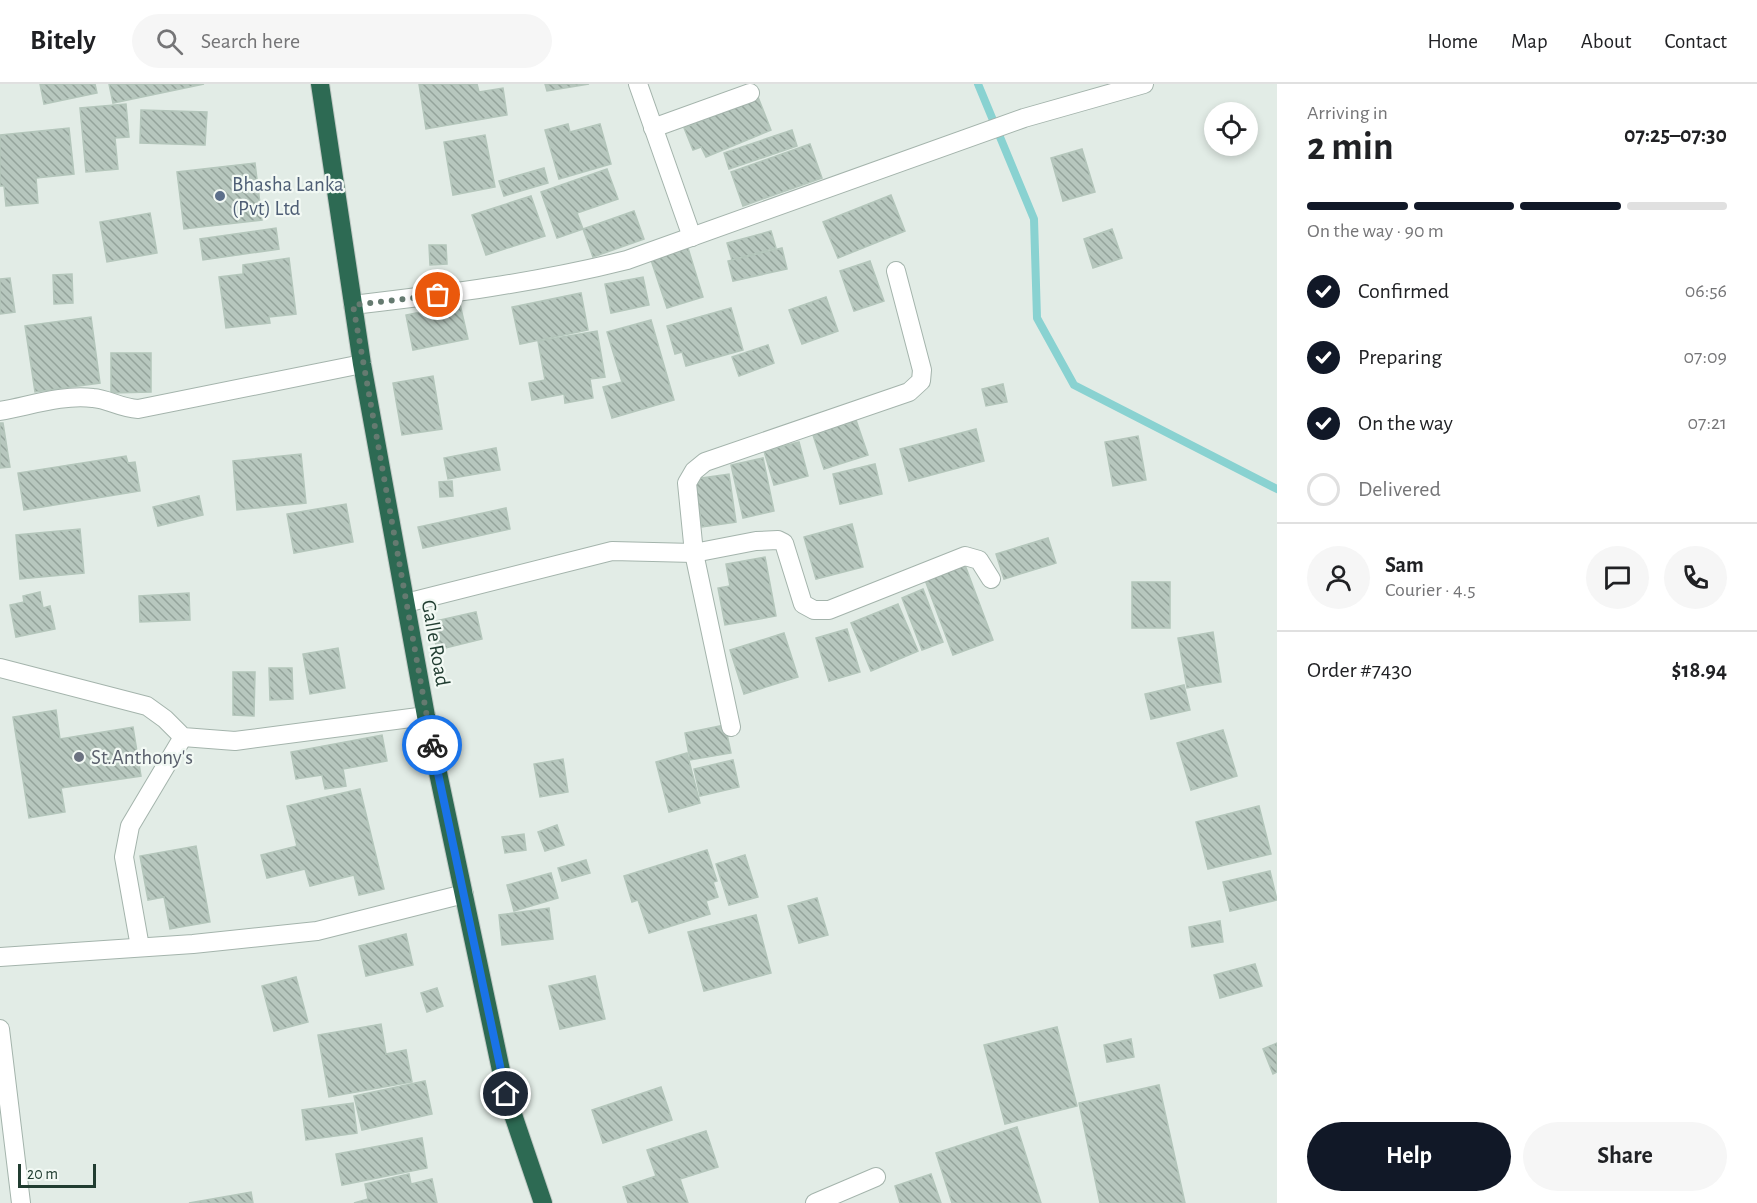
<!DOCTYPE html>
<meta charset="utf-8">
<style>
body{margin:0;font-family:"Alegreya Sans",sans-serif;background:#f6f6f6;color:#202124;height:100vh;display:flex;flex-direction:column;font-size:22px;white-space:nowrap}
*{box-sizing:border-box;margin:0}
p{font-size:20px;color:#757577}
.icon{flex:none;width:33px;height:33px;fill:none;stroke:currentColor;stroke-width:2;stroke-linecap:round;stroke-linejoin:round}
.map{position:relative;flex:1;overflow:hidden}
.drawer{display:flex;flex-direction:column;background:#fff;width:480px}
.drawer>*{flex:none}
.tools{position:absolute;left:1204px;top:18px;display:grid;gap:12px}
.tools a{display:grid;place-items:center;width:54px;height:54px;border-radius:50%;background:#fff;box-shadow:0 3px 9px #0003;font-size:30px}
.scale{position:absolute;left:18px;bottom:15px;width:78px;box-sizing:border-box;padding-left:6px;border:3px solid #213d31;border-top:0;font-size:16px;line-height:21px;white-space:nowrap;color:#213d31;-webkit-text-stroke:4px #f2f9f4;paint-order:stroke}
.pin{position:absolute;display:grid;place-items:center;width:51px;height:51px;color:#fff;margin:-26px;border:3px solid #fff;border-radius:50%;box-shadow:0 2px 6px #0007}
.courier{position:absolute;display:grid;place-items:center;width:60px;height:60px;margin:-30px;border:4px solid #1a73e8;border-radius:50%;background:#fff;color:#222;box-shadow:0 2px 8px #0007}
.overview em{font-style:normal;font-weight:700}
.overview div{display:flex;flex-direction:column-reverse}
.overview{display:flex;align-items:center;justify-content:space-between;height:102px;padding:0 30px}
h1{font-size:39px;font-weight:700;line-height:45px}
.bar{display:grid;grid-template-columns:repeat(4,1fr);gap:9px 6px;align-content:center;height:72px;padding:0 30px}
.bar i{height:8px;border-radius:4px;background:#e0e0e0}
.bar .selected{background:#111827}
.bar p{grid-column:span 4}
.line{display:flex;align-items:center;gap:15px;padding:0 30px;border-top:2px solid #e0e0e0}
.line div{flex:1}
.round{display:grid;place-items:center;flex:none;width:63px;height:63px;border-radius:32px;background:#f6f6f6}
ol{padding:0 30px;list-style:none}
li{display:flex;align-items:center;gap:18px;height:66px}
li p{margin-inline-start:auto}
li .icon{padding:6px;border-radius:50%;background:#111827;color:#fff;stroke-width:4}
li:last-child{color:#757577}
li i{width:33px;height:33px;border:3px solid #e0e0e0;border-radius:50%}
.cta{display:flex;gap:12px;margin-top:auto;padding:12px 30px}
.cta a{flex:1;height:69px;border-radius:36px;background:#111827;color:#fff;font-size:24px;font-weight:700;line-height:69px;text-align:center}
.cta a+a{background:#f6f6f6;color:#202124}
header{display:flex;align-items:center;gap:36px;box-sizing:border-box;height:84px;padding:0 30px;background:#fff;border-bottom:2px solid #e0e0e0}
header strong{font-size:28px}
nav{display:flex;gap:33px;margin-inline-start:auto;font-size:21px}
.search{width:420px;height:54px;background:#f6f6f6;display:flex;align-items:center;gap:15px;box-sizing:border-box;padding:0 21px;border-radius:33px;color:#757577;font-size:22px}
main{display:flex;flex:1;min-height:0}
.map>svg:first-child{display:block}
.lines{fill:none;stroke-linecap:round;stroke-linejoin:round}
.stream{stroke:#89d2d1;stroke-width:8}
.building{fill:url(#building-back-hatch);stroke:#b4c6bb;stroke-width:1.5}
.minor-casing{stroke:#a4b4ac;stroke-width:20}
.highway-casing{stroke:#c1c9c5;stroke-width:20}
.minor{stroke:#fff;stroke-width:18}
.highway{stroke:#2d6a53;stroke-width:18}
.done{stroke:#657a70;stroke-width:6;stroke-dasharray:0 10.8}
.route{stroke:#1a73e8;stroke-width:8}
.service-dot{fill:#5c6f8a;stroke:#f2f9f4;stroke-width:2}
.worship-dot{fill:#6b7280;stroke:#f2f9f4;stroke-width:2}
.labels{text-anchor:middle;stroke-width:4.5;stroke-linejoin:round;paint-order:stroke}
.service-label{font-size:21px;fill:#4e5e75;stroke:#f2f9f4;text-anchor:start}
.street-label{font-size:21px;fill:#213d31;stroke:#f2f9f4}
.worship-label{font-size:21px;fill:#5b616d;stroke:#f2f9f4;text-anchor:start}
</style>
<header>
<strong>Bitely</strong>
<div class="search"><svg class="icon" aria-label="search" viewBox="0 0 24 24"><circle cx="10" cy="10" r="6"/><path d="M15 15l6 6"/></svg>Search here</div>
<nav><a>Home</a><a>Map</a><a>About</a><a>Contact</a></nav>
</header>
<main>
<div class="map">
<svg width="1277" height="1119" viewBox="0 0 1277 1119">
<defs>
<pattern id="building-back-hatch" width="6" height="6" patternUnits="userSpaceOnUse" patternTransform="scale(1.5)"><rect width="6" height="6" fill="#b7c7be"/><path d="M-1 5l2 2M0 0l6 6M5-1l2 2" fill="none" stroke="#94a39b"/></pattern>
</defs>
<rect width="100%" height="100%" fill="#e2ece6"/>
<g class="lines">
<!-- stream -->
<path class="stream" d="M978,0L1034,135L1037,234L1074,301L1277,405"/>
</g>
<!-- building -->
<g class="building">
<path d="M40,0H95L97,9L44,20Z"/>
<path d="M109,0H204L113,19Z"/>
<path d="M419,0H477L479,8L503,4L507,31L426,45Z"/>
<path d="M545,0H589L547,7Z"/>
<path d="M758,13L771,46L706,73L701,63L693,66L684,44Z"/>
<path d="M126,20L129,53L115,54L118,85L86,88L80,24Z"/>
<path d="M141,26L207,28L205,61L140,59Z"/>
<path d="M568,40L570,48L600,40L611,80L559,95L545,46Z"/>
<path d="M69,44L74,90L36,94L38,119L6,122L4,102H0V51Z"/>
<path d="M792,46L797,62L729,85L724,69Z"/>
<path d="M485,51L495,103L453,111L444,58Z"/>
<path d="M810,60L822,94L743,122L731,88Z"/>
<path d="M1082,65L1095,108L1063,117L1051,74Z"/>
<path d="M255,79L262,136L184,145L177,88Z"/>
<path d="M544,84L548,99L504,112L499,97Z"/>
<path d="M607,85L618,115L577,129L583,145L557,154L541,108Z"/>
<path d="M891,111L905,147L838,174L823,138Z"/>
<path d="M531,112L545,152L486,171L472,131Z"/>
<path d="M634,127L644,155L593,173L583,145Z"/>
<path d="M150,129L157,169L107,178L100,138Z"/>
<path d="M276,144L279,165L203,176L200,155Z"/>
<path d="M1112,145L1122,174L1093,184L1084,155Z"/>
<path d="M771,147L776,164L732,176L727,159Z"/>
<path d="M429,161H446L447,180L430,181Z"/>
<path d="M688,164L703,213L667,224L651,176Z"/>
<path d="M782,164L787,185L733,197L728,177Z"/>
<path d="M289,174L296,230L269,233L270,239L226,244L219,193L243,190V181Z"/>
<path d="M870,177L884,217L854,227L840,187Z"/>
<path d="M72,190L73,219L54,220L53,191Z"/>
<path d="M643,193L649,221L611,229L605,200Z"/>
<path d="M10,194L15,228L0,230V195Z"/>
<path d="M581,209L588,246L520,260L512,223Z"/>
<path d="M826,213L838,247L802,260L789,226Z"/>
<path d="M460,220L468,255L413,266L406,231Z"/>
<path d="M731,224L743,266L686,282L682,268L675,270L667,242Z"/>
<path d="M91,233L100,299L35,308L25,242Z"/>
<path d="M651,236L674,316L612,334L603,303L622,298L607,248Z"/>
<path d="M597,247L605,293L590,295L593,314L565,319L564,310L532,316L529,299L545,296L538,257Z"/>
<path d="M768,261L774,279L739,292L732,273Z"/>
<path d="M111,269H151V308L111,309Z"/>
<path d="M433,292L442,345L402,351L393,299Z"/>
<path d="M1003,300L1007,318L986,322L982,305Z"/>
<path d="M856,336L868,371L824,385L813,351Z"/>
<path d="M0,339H3L10,383L0,384Z"/>
<path d="M976,345L984,377L909,397L900,365Z"/>
<path d="M1138,352L1146,396L1113,402L1105,358Z"/>
<path d="M799,358L808,392L774,401L764,367Z"/>
<path d="M496,364L500,386L448,395L444,374Z"/>
<path d="M301,370L306,419L237,426L233,377Z"/>
<path d="M126,372L128,379L135,378L140,407L24,426L18,389Z"/>
<path d="M763,374L774,427L743,434L731,381Z"/>
<path d="M875,380L882,410L840,420L833,390Z"/>
<path d="M729,390L736,438L702,443L695,395Z"/>
<path d="M452,397L453,412L440,413L439,398Z"/>
<path d="M199,412L203,431L158,442L153,423Z"/>
<path d="M346,420L353,458L294,469L287,430Z"/>
<path d="M506,424L510,445L423,464L418,443Z"/>
<path d="M852,440L863,483L816,495L804,453Z"/>
<path d="M80,445L84,489L20,495L16,451Z"/>
<path d="M1048,454L1056,479L1004,495L996,470Z"/>
<path d="M765,473L776,532L725,541L718,504L730,502L726,480Z"/>
<path d="M965,481L993,556L953,571L925,496Z"/>
<rect x="1132" y="498" width="38" height="46"/>
<path d="M923,505L943,558L922,566L902,514Z"/>
<path d="M40,508L43,524L50,522L55,545L16,553L10,521L24,518L23,512Z"/>
<path d="M189,509L190,536L140,538L139,512Z"/>
<path d="M898,520L918,567L871,587L851,539Z"/>
<path d="M476,528L482,555L437,566L431,538Z"/>
<path d="M847,545L860,588L829,597L816,554Z"/>
<path d="M1213,548L1221,598L1187,604L1178,554Z"/>
<path d="M784,549L798,593L744,610L730,566Z"/>
<path d="M338,564L345,604L310,610L303,570Z"/>
<path d="M269,584H292L293,615L270,616Z"/>
<path d="M233,588H255L254,632L233,631Z"/>
<path d="M1184,601L1190,626L1151,635L1145,610Z"/>
<path d="M56,626L60,655L133,643L141,692L61,704L65,728L29,734L13,633Z"/>
<path d="M725,641L731,669L690,676L685,649Z"/>
<path d="M1223,646L1237,692L1191,706L1177,659Z"/>
<path d="M382,651L387,677L343,685L346,702L325,705L322,691L296,695L291,668Z"/>
<path d="M687,669L700,719L669,728L656,678Z"/>
<path d="M563,675L568,708L540,713L534,680Z"/>
<path d="M733,676L739,703L700,712L694,685Z"/>
<path d="M360,705L384,805L359,811L354,791L310,802L305,785L267,794L261,771L297,762L287,722Z"/>
<path d="M1259,722L1271,770L1208,785L1196,738Z"/>
<path d="M557,741L564,761L545,767L538,748Z"/>
<path d="M524,750L526,766L505,769L502,753Z"/>
<path d="M196,762L210,838L170,845L164,813L148,816L140,772Z"/>
<path d="M707,766L717,797L713,798L718,813L706,817L710,830L649,849L638,816L632,818L624,792Z"/>
<path d="M745,771L758,813L729,821L716,780Z"/>
<path d="M586,776L590,789L562,797L558,784Z"/>
<path d="M1270,787L1277,816L1230,827L1223,798Z"/>
<path d="M551,789L558,814L514,827L507,801Z"/>
<path d="M817,814L828,851L799,859L788,822Z"/>
<path d="M549,824L553,855L502,861L499,831Z"/>
<path d="M756,831L771,889L704,907L688,848Z"/>
<path d="M1220,837L1223,858L1192,863L1189,843Z"/>
<path d="M406,850L413,881L366,892L359,862Z"/>
<path d="M1255,880L1262,902L1220,914L1214,891Z"/>
<path d="M595,892L605,935L560,945L549,902Z"/>
<path d="M296,893L308,938L274,947L262,902Z"/>
<path d="M437,904L443,922L427,928L421,909Z"/>
<path d="M381,940L386,970L406,966L412,998L329,1013L318,951Z"/>
<path d="M1057,943L1077,1022L1005,1040L984,961Z"/>
<path d="M1131,955L1134,973L1107,978L1104,961Z"/>
<path d="M1277,959V988L1273,990L1263,965Z"/>
<path d="M425,997L432,1030L362,1046L354,1012Z"/>
<path d="M1159,1001L1185,1119H1100L1079,1019Z"/>
<path d="M661,1003L672,1036L603,1059L592,1026Z"/>
<path d="M353,1019L357,1049L306,1056L302,1026Z"/>
<path d="M1017,1043L1041,1119H952L936,1069Z"/>
<path d="M706,1047L718,1083L680,1095L688,1119H628L623,1103L656,1092L647,1066Z"/>
<path d="M422,1054L427,1084L342,1101L336,1070Z"/>
<path d="M409,1090L411,1100L432,1095L437,1119H354L368,1115L365,1100Z"/>
<path d="M931,1090L941,1119H900L895,1102Z"/>
<path d="M251,1108L253,1119H189Z"/>
</g>
<g class="lines">
<!-- minor casing -->
<g class="minor-casing">
<g id="minor">
<path d="M638,0L692,153"/>
<path d="M653,44L750,9"/>
<path d="M353,221C446,210 536,199 627,176L1024,34L1144,0"/>
<path d="M0,327C29,322 63,310 93,314C108,315 120,324 138,325L362,280"/>
<path d="M406,519L612,467L694,469L756,457L778,456L784,459L803,520L814,526H829L965,472L979,476L991,495"/>
<path d="M0,584L147,622L165,635L183,653L235,657L426,632"/>
<path d="M731,643L694,469L687,399L694,387L705,378L909,308L921,297L922,286L896,187"/>
<path d="M140,863L124,773L130,742L183,653"/>
<path d="M0,873L193,860L317,847L464,810"/>
<path d="M0,945L21,1119"/>
<path d="M815,1119L876,1093"/>
</g>
</g>
<!-- highway casing -->
<g class="highway-casing">
<path id="highway" d="M320,0L362,280L426,632L506,1010L543,1119"/>
</g>
<!-- minor -->
<use href="#minor" class="minor"/>
<!-- highway -->
<use href="#highway" class="highway"/>
</g>
<g class="lines">
<!-- done -->
<path class="done" d="M432,661L353,221L438,211"/>
<!-- route -->
<path class="route" d="M432,661L506,1010"/>
</g>
<!-- markers -->
<circle class="service-dot" cx="220" cy="112" r="6"/>
<circle class="worship-dot" cx="79" cy="673" r="6"/>
<g class="labels">
<!-- service labels -->
<g class="service-label">
<text x="232" y="107">Bhasha Lanka<tspan x="232" dy="24">(Pvt) Ltd</tspan></text>
</g>
<!-- street labels -->
<g class="street-label">
<text transform="translate(436 559) rotate(80)" y="7">Galle Road</text>
</g>
<!-- worship labels -->
<g class="worship-label">
<text x="91" y="680">St.Anthony's</text>
</g>
</g>
</svg>
<div class="tools">
<a><svg class="icon" aria-label="locate" viewBox="0 0 24 24"><circle cx="12" cy="12" r="6"/><path d="M12 2v4M12 18v4M2 12h4M18 12h4"/></svg></a>
</div>
<div class="scale">20 m</div>
<div class="pin" style="left:438px;top:211px;background:#ea580c"><svg class="icon" aria-label="bag" viewBox="0 0 24 24"><path d="M5 8h14l-1 12H6zM9 8a3 3 0 0 1 6 0"/></svg></div>
<div class="pin" style="left:506px;top:1010px;background:#1f2937"><svg class="icon" aria-label="home" viewBox="0 0 24 24"><path d="M3 11l9-7 9 7M6 9v11h12V9"/></svg></div>
<div class="courier" style="left:432px;top:661px"><svg class="icon" aria-label="bike" viewBox="0 0 24 24"><circle cx="6" cy="16" r="4"/><circle cx="18" cy="16" r="4"/><path d="M6 16l4-8h5l3 8M10 8l3 8H6M13 5h3"/></svg></div>
</div>
<section class="drawer">
<div class="overview"><div><h1>2 min</h1><p>Arriving in</p></div><em>07:25–07:30</em></div>
<div class="bar"><i class="selected"></i><i class="selected"></i><i class="selected"></i><i></i><p>On the way · 90 m</p></div>
<ol>
<li><svg class="icon" aria-label="check" viewBox="0 0 24 24"><path d="M5 12l5 5 9-10"/></svg>Confirmed<p>06:56</p></li>
<li><svg class="icon" aria-label="check" viewBox="0 0 24 24"><path d="M5 12l5 5 9-10"/></svg>Preparing<p>07:09</p></li>
<li><svg class="icon" aria-label="check" viewBox="0 0 24 24"><path d="M5 12l5 5 9-10"/></svg>On the way<p>07:21</p></li>
<li><i></i>Delivered</li>
</ol>
<div class="line" style="height:108px"><a class="round"><svg class="icon" aria-label="person" viewBox="0 0 24 24"><circle cx="12" cy="8" r="4"/><path d="M4 21q1-7 8-7t8 7"/></svg></a><div><b>Sam</b><p>Courier · 4.5</p></div><a class="round"><svg class="icon" aria-label="chat" viewBox="0 0 24 24"><path d="M4 5h16v11H9l-5 4z"/></svg></a><a class="round"><svg class="icon" aria-label="phone" viewBox="0 0 24 24"><path d="M5 4h4l2 5-3 2q2 4 5 5l2-3 5 2v4C11 20 4 13 5 4z"/></svg></a></div>
<div class="line" style="height:78px"><div>Order #7430</div><b>$18.94</b></div>
<div class="cta"><a>Help</a><a>Share</a></div>
</section>
</main>
